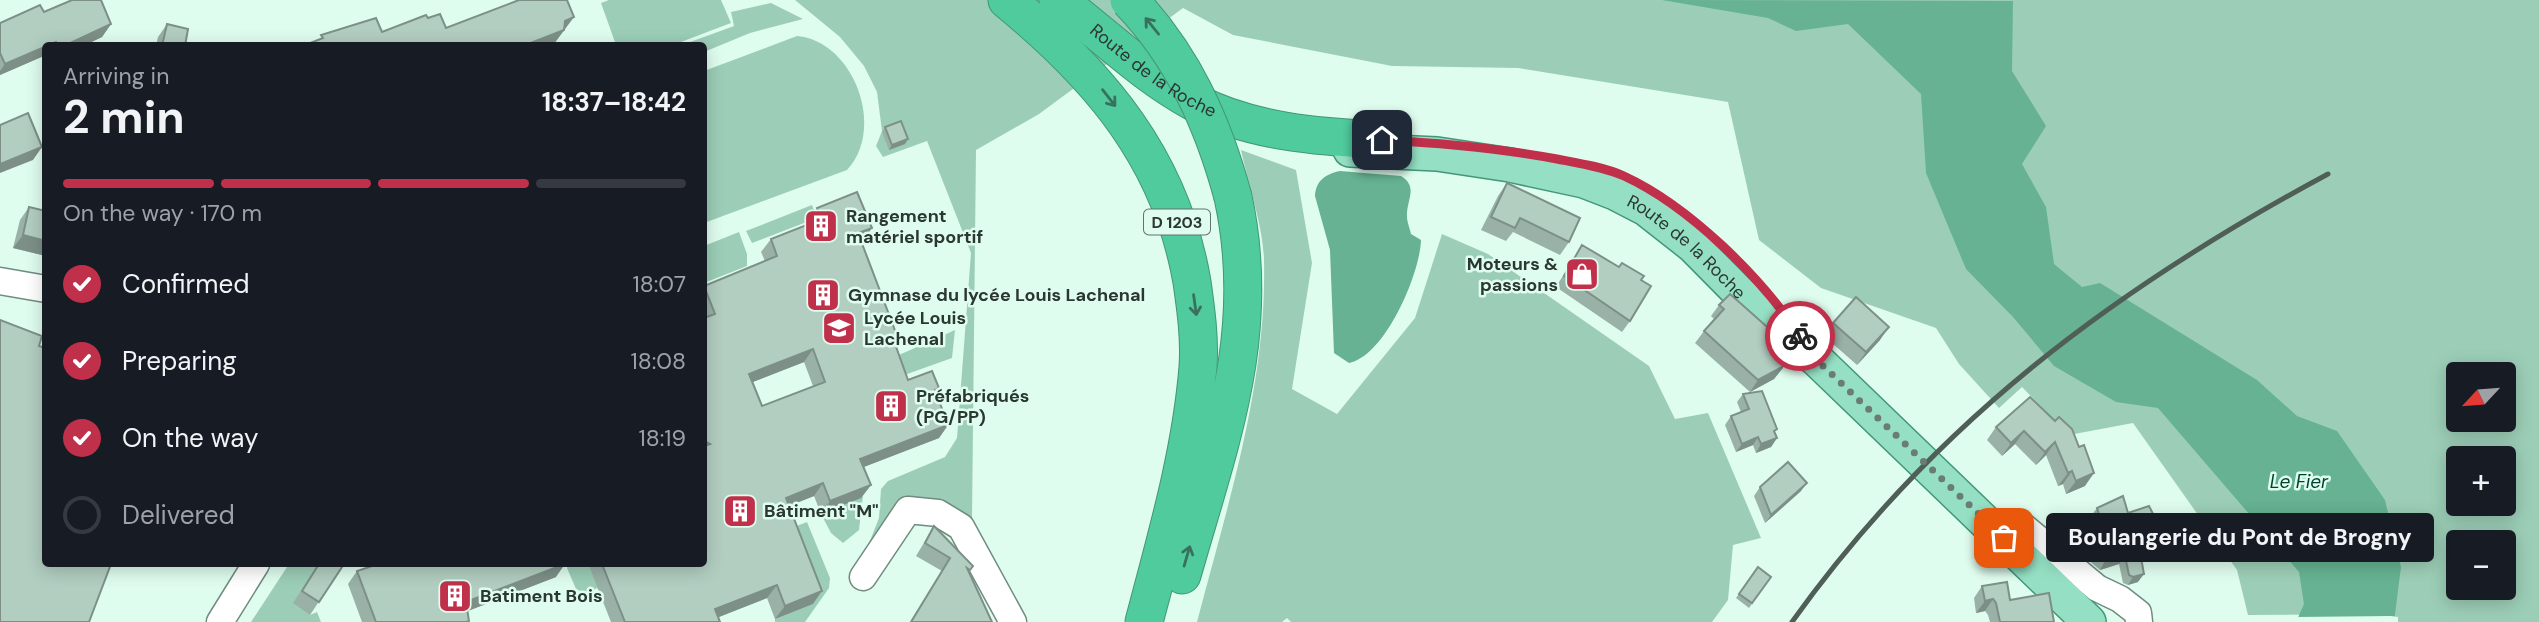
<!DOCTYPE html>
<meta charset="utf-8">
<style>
body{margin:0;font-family:"DM Sans",sans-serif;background:#242831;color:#f1f3f6;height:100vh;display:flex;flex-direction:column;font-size:26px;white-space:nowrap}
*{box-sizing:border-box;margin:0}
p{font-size:23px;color:#9ea1a6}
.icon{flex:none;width:38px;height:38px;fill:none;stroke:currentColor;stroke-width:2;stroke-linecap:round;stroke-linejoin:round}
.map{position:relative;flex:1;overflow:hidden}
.drawer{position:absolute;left:42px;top:42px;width:665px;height:525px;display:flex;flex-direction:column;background:#171b24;border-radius:7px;box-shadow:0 4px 18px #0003}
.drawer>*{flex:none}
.needle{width:46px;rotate:244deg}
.buttons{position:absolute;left:2446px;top:362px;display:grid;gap:14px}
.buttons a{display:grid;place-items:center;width:70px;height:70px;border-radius:7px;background:#171b24;box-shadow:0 4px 18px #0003;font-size:35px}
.pin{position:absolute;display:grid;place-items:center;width:60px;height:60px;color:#fff;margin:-30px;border-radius:14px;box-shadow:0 4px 10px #0006}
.courier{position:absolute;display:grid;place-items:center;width:70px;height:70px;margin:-35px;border:5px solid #c1304b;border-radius:50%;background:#fff;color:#222;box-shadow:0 2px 9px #0007}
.bubble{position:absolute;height:49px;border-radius:7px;background:#171b24;box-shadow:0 4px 18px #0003;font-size:23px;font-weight:700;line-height:49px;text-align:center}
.headline em{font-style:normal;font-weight:700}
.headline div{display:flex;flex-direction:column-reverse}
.headline{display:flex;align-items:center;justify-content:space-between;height:119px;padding:0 21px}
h1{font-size:46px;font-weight:700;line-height:52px}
.bar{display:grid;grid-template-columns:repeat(4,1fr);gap:10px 7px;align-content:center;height:84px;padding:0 21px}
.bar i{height:9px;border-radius:5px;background:#363941}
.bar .selected{background:#c1304b}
.bar p{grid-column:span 4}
ol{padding:0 21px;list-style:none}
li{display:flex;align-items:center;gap:21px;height:77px}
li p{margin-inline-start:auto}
li .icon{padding:7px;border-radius:50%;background:#c1304b;color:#fff;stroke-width:4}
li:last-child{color:#9ea1a6}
li i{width:38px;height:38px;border:4px solid #363941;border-radius:50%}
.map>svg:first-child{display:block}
.green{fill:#9cceb7;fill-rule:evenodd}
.water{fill:#66b292}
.pier{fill:#dffdef}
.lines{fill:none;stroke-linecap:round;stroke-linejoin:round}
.minor-casing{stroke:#708b7f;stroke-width:29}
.major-casing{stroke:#429777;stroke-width:36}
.highway-casing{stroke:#429777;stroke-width:39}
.minor{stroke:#fff;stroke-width:26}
.major{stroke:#95e0c4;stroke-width:33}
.highway{stroke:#4fcb9d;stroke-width:37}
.rail{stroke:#4f5f57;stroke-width:5}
.highway-bridge-casing{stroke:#429777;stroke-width:39;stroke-linecap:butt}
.highway-bridge{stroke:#4fcb9d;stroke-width:37}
.wall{fill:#99b1a6;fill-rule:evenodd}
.shaded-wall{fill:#7d9087}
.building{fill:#b2cec1;stroke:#7d9087;stroke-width:2;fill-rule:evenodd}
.oneway{stroke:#39725c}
.done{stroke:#6a7c74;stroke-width:7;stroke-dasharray:0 12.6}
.route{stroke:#c1304b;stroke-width:9}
.labels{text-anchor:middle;stroke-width:5;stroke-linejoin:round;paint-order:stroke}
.shield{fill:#dffdef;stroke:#61726a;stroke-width:2}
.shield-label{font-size:16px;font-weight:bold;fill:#2b3731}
.street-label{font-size:18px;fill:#2b3731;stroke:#dffdef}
.poi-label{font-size:18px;font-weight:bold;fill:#2b3731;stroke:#dffdef;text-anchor:start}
.water-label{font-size:19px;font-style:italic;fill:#00432f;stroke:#dffdef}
</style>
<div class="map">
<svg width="2539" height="622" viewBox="0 0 2539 622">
<rect width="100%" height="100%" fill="#dffdef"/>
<!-- green -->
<g class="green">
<path d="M609,0H721L731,23L673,45H616L601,3Z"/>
<path d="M795,0H2539V622H2394V614L2248,615L2237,570L2133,423L2069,435L2022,387L1999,408L1959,364L1936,328L1821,288L1759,240L1728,102L1518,68L1392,66L1233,35L1183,8L1039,114L976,150L972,521L909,506L864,556L879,518L881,489L888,481L945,457L957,438L971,253L927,141L883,157L876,146L882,131L877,92L864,66L840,37ZM2459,374H2504V420H2459ZM2459,458H2504V504H2459ZM2459,542H2504V588H2459Z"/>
<path d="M771,3L803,19L750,33L704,52V46L682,45L734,26L731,12Z"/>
<path d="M797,36C854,41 886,129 847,170L704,223V71Z"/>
<path d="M1241,150L1296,170L1312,263L1292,389L1337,414L1415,318L1442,234L1488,254L1649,366L1675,419L1708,413L1761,538L1733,545L1728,600L1712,622H1291L1287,618L1282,622H1197C1228,503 1267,384 1264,260C1263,226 1248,183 1241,150Z"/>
<path d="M812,205L817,218L752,243L746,231Z"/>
<path d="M739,232L747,254V266L704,283V246Z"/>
<path d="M955,330L952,358L896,378L890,359Z"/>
<path d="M863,495L859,530L843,543L831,533L821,514Z"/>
<path d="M807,522L830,578L829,588L805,622H775V619L813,604L794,527Z"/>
<path d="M289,564H319L310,615L317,612L321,622H251Z"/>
<path d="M569,564H588L598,588L584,593L576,589L567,568Z"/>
</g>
<!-- water -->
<g class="water">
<path d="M1662,0L2013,1L2012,71L2046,126L2022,164L2046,207L2054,264L2082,287L2100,283L2257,380L2297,416L2337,431L2385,500L2401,567L2394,622H2296L2304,604L2299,572L2158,408L2116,402L2054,366L2013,317L1966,269L1926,173L1921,94L1848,24L1796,31L1768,18Z"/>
<path d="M1340,171L1401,176C1419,187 1406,200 1407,217C1407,222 1410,229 1411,234L1421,240C1420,274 1385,356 1349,363L1334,353L1330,250L1315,196C1316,180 1326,174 1340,171Z"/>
</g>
<!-- pier -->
<path class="pier" d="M2391,616L2398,617V622H2293L2295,617Z"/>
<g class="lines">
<!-- minor casing -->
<g class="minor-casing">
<g id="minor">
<path d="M0,281L46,289"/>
<path d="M2004,538L2020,524L2097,588L2120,599L2138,613L2139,622"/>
<path d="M863,577L908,510L938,513L961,527L1013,622"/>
<path d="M220,622L256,564"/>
</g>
</g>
<!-- major casing -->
<g class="major-casing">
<g id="major">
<path id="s1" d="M1350,150L1437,154L1510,165L1584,181L1615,193L1646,209L1693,246L1773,327L1816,359L2089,622"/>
</g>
</g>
<!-- highway casing -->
<g class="highway-casing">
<g id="highway">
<path d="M1007,0C1101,77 1171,160 1192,282C1196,310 1200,339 1198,367C1191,454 1166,538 1144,622"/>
<path id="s2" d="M1058,0C1103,34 1144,75 1194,102C1250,132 1320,137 1382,140"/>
<path d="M1182,575C1219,444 1263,335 1233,197"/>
</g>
</g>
<!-- minor -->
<use href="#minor" class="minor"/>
<!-- major -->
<use href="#major" class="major"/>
<!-- highway -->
<use href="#highway" class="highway"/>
<!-- rail -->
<path class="rail" d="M1792,622C1934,423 2114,289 2328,174"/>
<!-- highway-bridge casing -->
<g class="highway-bridge-casing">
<path id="highway-bridge" d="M1129,0C1183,56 1213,123 1233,197"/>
</g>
<!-- highway-bridge -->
<use href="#highway-bridge" class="highway-bridge"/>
</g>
<!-- wall -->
<g class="wall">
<path d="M44,12L111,24L102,37L83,46H46V55L0,75V23Z"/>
<path d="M167,24L184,45L185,46H156L158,37Z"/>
<path d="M885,127L905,144L889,150L882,132Z"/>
<path d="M1507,183L1569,242L1560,255L1513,232L1506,241L1481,230L1498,196Z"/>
<path d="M29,207L46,211V256L13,248L20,220Z"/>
<path d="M817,208L863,241L861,242L908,380L939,388L936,393L948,425L939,438L863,467L871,485L861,498L821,514L814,496L789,506L813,604L775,619L767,598L719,617L720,622H611L588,564H704V286L765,261L761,252L771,239L809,224L808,221ZM804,362L813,386L762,406L752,382Z"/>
<path d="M1582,245L1630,321L1622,332L1556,287Z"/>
<path d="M1719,305L1774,333L1771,338L1783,368L1774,379L1750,392L1695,343L1704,331L1714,319L1711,316Z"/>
<path d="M1833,323L1880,340L1857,365L1824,336Z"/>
<path d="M1743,394L1775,434L1777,438L1771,447L1756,453L1753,445L1736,452L1725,425L1731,416L1741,412L1737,402Z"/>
<path d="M2030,397L2085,486L2066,494L2063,484L2058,486L2046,455L2036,465L2015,444L2002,456L1987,440L1996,427Z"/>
<path d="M1760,487L1801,491L1765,523L1754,496Z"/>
<path d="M2097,508L2128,513L2167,541L2161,549L2146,558L2141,559L2138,582L2128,585L2123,583L2119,564L2100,570L2086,558L2079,538L2085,529L2094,526L2091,516Z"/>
<path d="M934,526L973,566L969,572L992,622H910L942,571L916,556Z"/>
<path d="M319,564H344L310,615L293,603Z"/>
<path d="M1758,567L1771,577L1749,608L1736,598Z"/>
<path d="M357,571L556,577L468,611V622H362L348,584Z"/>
<path d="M1982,586L2054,622H1990L1988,615L1985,611L1976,613L1974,598Z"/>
</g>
<!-- shaded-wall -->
<g class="shaded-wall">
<path d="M574,17L554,44L550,46H523L565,21Z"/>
<path d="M111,24L102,37L83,46H64Z"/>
<path d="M46,46V55L0,75V71L5,64Z"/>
<path d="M908,139L905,144L889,150L892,145Z"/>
<path d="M42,147L33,160L0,173V164Z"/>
<path d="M872,228L863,241L849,246L858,233Z"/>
<path d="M23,235L46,241V256L13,248Z"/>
<path d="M1889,327L1880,340L1857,365L1866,352Z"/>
<path d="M813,349L804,362L740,387L749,374Z"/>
<path d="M1792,356L1774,379L1750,392L1758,380Z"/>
<path d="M948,425L939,438L851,472L860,459Z"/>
<path d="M2024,431L2015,444L2002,456L2011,443Z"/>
<path d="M1758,437L1753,445L1736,452L1742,444Z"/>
<path d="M1777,438L1771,447L1756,453L1761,444Z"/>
<path d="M2055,442L2046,455L2036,465L2045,452Z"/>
<path d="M2072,471L2063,484L2058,486L2068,473Z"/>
<path d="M2094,473L2085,486L2066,494L2076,481Z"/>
<path d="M823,483L814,496L776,511L786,498Z"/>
<path d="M1807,483L1801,491L1765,523L1771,515Z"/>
<path d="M871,485L861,498L821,514L830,501Z"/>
<path d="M2167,541L2161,549L2146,558L2134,560L2140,552Z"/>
<path d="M2125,556L2119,564L2100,570L2105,561Z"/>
<path d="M565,564L556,577L457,615L466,602Z"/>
<path d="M2144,574L2138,582L2128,585L2133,577Z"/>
<path d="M777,585L767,598L706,622L715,609Z"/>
<path d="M822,591L813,604L775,619L785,606Z"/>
<path d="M1993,599L1985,611L1976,613L1985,601Z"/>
</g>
<!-- building -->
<g class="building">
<path d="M72,0H101L111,24L64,46H58L56,42L5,64L0,53V23L40,5L44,12Z"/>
<path d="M519,0H567L574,17L565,21L564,30L523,46H311L310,43L323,38L321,35L376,18L382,32L426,15L428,18L440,14L446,28Z"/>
<path d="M167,24L188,29L185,46H162Z"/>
<path d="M28,113L42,147L0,164V125Z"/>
<path d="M901,121L908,139L892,145L885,127Z"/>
<path d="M1507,183L1580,218L1569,242L1520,218L1515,228L1491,217Z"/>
<path d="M857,192L872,228L858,233L893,325L898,339L894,341L908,380L932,371L939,388L935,390L948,425L860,459L871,485L830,501L823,483L786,498L822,591L785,606L777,585L715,609L720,622H625L602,564H704V446L710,444L704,441V318L715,314L704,286L777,256L771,239L822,219L817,208ZM813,349L825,382L762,406L749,374Z"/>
<path d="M29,207L46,211V241L23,235Z"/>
<path d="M1582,245L1619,267L1622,263L1644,276L1641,280L1651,286L1630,321L1564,276Z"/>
<path d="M1730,294L1774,333L1770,337L1792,356L1782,367L1758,380L1704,331L1724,309L1719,305Z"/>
<path d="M1856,297L1889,327L1866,352L1833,323Z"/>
<path d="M0,320L42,336L39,346L46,348V564H111L89,622H0Z"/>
<path d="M1762,391L1777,429L1774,431L1777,438L1761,444L1758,437L1742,444L1731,416L1749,409L1743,394Z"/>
<path d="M2030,397L2055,421L2059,417L2072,429L2079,447L2084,445L2094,473L2076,481L2072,471L2068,473L2055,442L2045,452L2024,431L2011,443L1996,427Z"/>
<path d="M1788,462L1807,483L1771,515L1760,487Z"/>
<path d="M2123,496L2128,513L2149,506L2167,541L2152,549L2140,552L2144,574L2133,577L2129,575L2125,556L2105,561L2091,550L2085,529L2102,523L2097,508Z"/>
<path d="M934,526L973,566L970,570L967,568L992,622H911L950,558L925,543Z"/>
<path d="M319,564H344L319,602L302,591Z"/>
<path d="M378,564H565L466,602L469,621L466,622H376L357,571Z"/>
<path d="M1758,567L1771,577L1752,603L1739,594Z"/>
<path d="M2007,582L2010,600L2049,593L2054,622H2000L1996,603L1993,599L1985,601L1982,586Z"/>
</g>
<!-- one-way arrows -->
<defs><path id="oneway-shaft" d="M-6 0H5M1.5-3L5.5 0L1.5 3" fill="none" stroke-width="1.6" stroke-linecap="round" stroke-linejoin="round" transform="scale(1.75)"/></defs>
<g class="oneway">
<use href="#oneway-shaft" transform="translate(1152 26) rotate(-129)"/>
<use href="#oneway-shaft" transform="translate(1109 98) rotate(52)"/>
<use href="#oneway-shaft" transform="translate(1195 305) rotate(82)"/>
<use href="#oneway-shaft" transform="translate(1187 556) rotate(-74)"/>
</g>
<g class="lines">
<!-- done -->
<path class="done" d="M1800,336L1820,363L2004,538"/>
<!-- route -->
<path class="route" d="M1382,140C1441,143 1498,148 1557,159C1578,163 1604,167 1624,176C1689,206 1761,277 1800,336"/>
</g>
<!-- icons -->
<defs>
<g id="building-square" transform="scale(1.75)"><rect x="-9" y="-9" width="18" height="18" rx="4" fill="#c1304b" stroke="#dffdef"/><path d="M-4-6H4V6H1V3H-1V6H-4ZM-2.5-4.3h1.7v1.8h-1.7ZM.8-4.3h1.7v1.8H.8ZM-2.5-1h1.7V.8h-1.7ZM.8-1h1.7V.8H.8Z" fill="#fff"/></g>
<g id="shop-square" transform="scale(1.75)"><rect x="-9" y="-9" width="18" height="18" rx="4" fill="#c1304b" stroke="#dffdef"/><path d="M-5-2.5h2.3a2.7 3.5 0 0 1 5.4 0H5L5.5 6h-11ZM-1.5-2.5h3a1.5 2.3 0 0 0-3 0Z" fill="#fff"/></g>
<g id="school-square" transform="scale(1.75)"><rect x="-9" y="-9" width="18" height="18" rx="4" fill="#c1304b" stroke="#dffdef"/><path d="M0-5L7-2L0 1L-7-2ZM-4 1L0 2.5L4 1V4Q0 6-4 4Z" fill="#fff"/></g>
</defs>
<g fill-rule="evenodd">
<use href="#building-square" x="821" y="226"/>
<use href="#shop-square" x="1582" y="274"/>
<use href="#building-square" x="823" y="295"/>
<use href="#school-square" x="839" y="328"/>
<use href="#building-square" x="891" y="406"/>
<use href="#building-square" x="740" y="511"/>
<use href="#building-square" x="455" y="596"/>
</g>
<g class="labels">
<!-- shield labels -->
<rect class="shield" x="1144" y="209.5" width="66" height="25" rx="5"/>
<g class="shield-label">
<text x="1177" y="228">D 1203</text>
</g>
<!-- street labels -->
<g class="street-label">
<text dy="6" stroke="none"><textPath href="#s2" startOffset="119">Route de la Roche</textPath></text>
<text dy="6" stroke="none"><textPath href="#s1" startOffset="360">Route de la Roche</textPath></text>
</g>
<!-- poi labels -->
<g class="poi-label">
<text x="846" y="222">Rangement<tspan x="846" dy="21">matériel sportif</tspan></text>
<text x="1558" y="270" text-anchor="end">Moteurs &amp;<tspan x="1558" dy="21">passions</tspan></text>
<text x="848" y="301">Gymnase du lycée Louis Lachenal</text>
<text x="864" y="324">Lycée Louis<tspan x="864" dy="21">Lachenal</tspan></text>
<text x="916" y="402">Préfabriqués<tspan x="916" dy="21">(PG/PP)</tspan></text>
<text x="764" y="517">Bâtiment "M"</text>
<text x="480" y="602">Batiment Bois</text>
</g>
<!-- water labels -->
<g class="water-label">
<text x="2299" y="488">Le Fier</text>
</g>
</g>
</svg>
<div class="buttons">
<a><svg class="needle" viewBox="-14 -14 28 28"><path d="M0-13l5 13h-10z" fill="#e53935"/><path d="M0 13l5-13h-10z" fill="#9ea1a6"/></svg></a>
<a>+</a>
<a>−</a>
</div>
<div class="pin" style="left:2004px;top:538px;background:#ea580c"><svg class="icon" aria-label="bag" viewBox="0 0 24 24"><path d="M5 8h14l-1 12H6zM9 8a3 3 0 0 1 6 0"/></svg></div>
<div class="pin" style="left:1382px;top:140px;background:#1f2937"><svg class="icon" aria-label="home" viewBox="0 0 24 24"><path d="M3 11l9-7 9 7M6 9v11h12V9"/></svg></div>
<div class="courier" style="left:1800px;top:336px"><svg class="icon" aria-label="bike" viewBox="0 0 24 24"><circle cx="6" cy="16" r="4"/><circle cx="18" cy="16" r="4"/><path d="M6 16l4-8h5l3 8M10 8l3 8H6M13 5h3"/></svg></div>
<div class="bubble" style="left:2046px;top:513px;width:388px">Boulangerie du Pont de Brogny</div>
<section class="drawer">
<div class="headline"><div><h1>2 min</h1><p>Arriving in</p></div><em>18:37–18:42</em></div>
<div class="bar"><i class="selected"></i><i class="selected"></i><i class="selected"></i><i></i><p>On the way · 170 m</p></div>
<ol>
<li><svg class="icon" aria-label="check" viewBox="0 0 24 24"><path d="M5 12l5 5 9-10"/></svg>Confirmed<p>18:07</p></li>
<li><svg class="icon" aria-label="check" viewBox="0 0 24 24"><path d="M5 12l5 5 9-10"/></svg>Preparing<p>18:08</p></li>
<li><svg class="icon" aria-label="check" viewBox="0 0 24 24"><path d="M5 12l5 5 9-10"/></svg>On the way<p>18:19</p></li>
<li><i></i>Delivered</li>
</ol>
</section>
</div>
